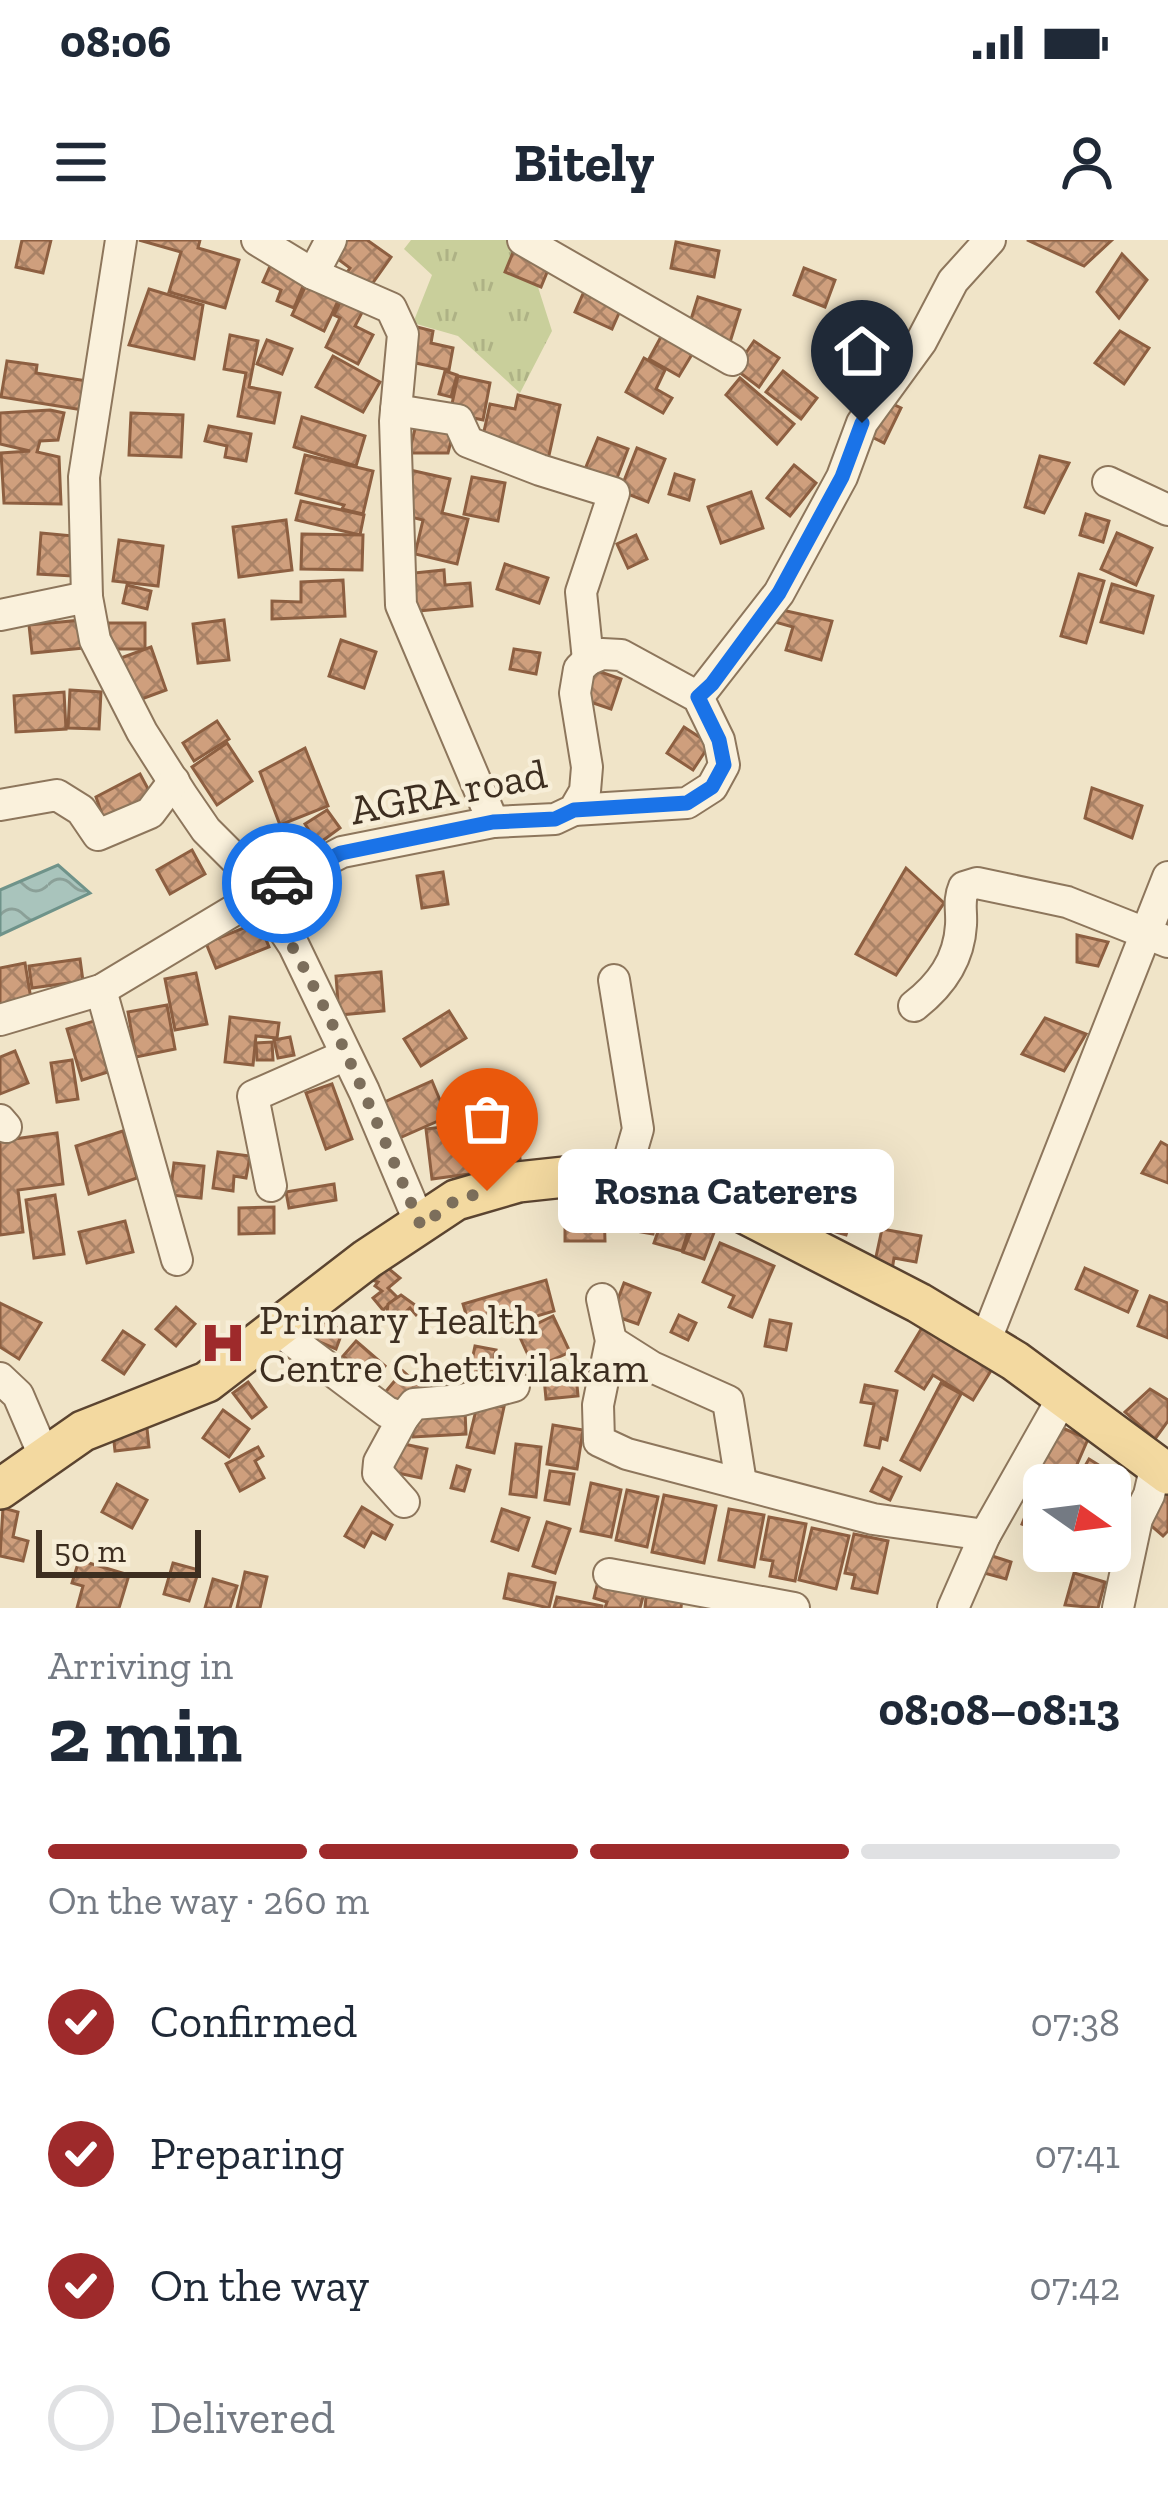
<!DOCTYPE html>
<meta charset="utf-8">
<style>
body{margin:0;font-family:"Zilla Slab",serif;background:#f2f2f3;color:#1f2937;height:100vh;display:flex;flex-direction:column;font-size:45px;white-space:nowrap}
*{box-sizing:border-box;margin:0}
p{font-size:39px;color:#747a83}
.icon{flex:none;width:66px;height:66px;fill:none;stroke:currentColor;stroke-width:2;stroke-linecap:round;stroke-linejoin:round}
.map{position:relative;height:1368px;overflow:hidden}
.drawer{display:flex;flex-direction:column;background:#fff;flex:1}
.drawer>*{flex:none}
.needle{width:78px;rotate:104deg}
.fabs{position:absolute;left:1023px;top:1224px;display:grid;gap:24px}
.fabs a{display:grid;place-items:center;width:108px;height:108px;border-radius:18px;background:#fff;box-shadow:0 12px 48px #0002;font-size:60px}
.scale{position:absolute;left:36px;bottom:30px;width:165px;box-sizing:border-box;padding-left:12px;border:6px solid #3d2e20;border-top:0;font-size:33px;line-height:42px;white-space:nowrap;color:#3d2e20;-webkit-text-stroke:9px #f7eed8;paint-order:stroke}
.pin{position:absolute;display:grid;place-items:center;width:102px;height:102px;color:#fff;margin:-123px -51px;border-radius:50% 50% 50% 0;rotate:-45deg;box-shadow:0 0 12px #0007}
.pin .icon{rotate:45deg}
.courier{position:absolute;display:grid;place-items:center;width:120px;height:120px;margin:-60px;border:9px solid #1a73e8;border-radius:50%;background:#fff;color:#222;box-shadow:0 3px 15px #0007}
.bubble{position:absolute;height:84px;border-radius:18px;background:#fff;box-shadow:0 12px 48px #0002;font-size:39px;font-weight:700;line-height:84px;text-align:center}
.overview em{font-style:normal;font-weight:700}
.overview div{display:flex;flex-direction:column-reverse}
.overview{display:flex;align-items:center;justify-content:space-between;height:204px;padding:0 48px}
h1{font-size:78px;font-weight:700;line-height:90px}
.bar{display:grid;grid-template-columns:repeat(4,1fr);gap:18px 12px;align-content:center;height:144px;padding:0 48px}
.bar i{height:15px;border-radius:9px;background:#e0e1e3}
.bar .current{background:#9e2a2b}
.bar p{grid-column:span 4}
ol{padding:0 48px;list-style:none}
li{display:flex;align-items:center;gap:36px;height:132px}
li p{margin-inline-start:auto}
li .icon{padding:12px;border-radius:50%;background:#9e2a2b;color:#fff;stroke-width:4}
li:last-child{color:#747a83}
li i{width:66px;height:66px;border:6px solid #e0e1e3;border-radius:50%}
.status{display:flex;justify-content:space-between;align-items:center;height:84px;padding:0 60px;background:#fff;direction:ltr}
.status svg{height:33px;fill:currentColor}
header{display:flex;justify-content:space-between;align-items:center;height:156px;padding:0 48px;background:#fff;font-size:54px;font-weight:700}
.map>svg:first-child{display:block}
.grass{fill:url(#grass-tufts)}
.water{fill:url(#water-waves);stroke:#6f938a;stroke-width:3}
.building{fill:url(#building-cross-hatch);stroke:#8d5f41;stroke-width:3}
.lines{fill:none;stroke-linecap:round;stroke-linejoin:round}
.minor-casing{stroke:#8d765c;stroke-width:34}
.major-casing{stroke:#5b4430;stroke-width:44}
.minor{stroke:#faf1dc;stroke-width:30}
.major{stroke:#f3d9a0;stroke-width:39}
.done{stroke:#7c6e5b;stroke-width:12;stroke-dasharray:0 21.6}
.route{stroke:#1a73e8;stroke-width:15}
.labels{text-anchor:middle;stroke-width:9;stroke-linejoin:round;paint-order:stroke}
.street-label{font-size:42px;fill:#3d2e20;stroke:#f7eed8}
.poi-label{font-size:42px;fill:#3d2e20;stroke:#f7eed8;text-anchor:start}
</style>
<div class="status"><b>08:06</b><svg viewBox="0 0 49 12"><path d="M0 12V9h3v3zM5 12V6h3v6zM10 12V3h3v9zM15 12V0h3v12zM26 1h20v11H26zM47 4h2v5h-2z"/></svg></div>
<header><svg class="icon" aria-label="menu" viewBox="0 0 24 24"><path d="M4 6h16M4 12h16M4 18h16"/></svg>Bitely<svg class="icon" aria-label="person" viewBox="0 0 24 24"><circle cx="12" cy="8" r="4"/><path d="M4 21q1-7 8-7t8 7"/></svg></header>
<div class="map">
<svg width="1168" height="1368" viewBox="0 0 1168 1368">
<defs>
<pattern id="grass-tufts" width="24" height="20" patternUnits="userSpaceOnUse" patternTransform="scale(3)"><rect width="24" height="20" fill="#c9cf9b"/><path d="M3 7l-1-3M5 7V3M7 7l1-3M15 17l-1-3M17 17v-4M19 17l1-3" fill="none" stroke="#aeb285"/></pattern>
<pattern id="water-waves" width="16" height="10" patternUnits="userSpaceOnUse" patternTransform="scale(3)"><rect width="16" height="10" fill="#a9c4bc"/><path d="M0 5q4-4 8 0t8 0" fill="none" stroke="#8ba098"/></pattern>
<pattern id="building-cross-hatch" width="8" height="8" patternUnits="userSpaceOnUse" patternTransform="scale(3)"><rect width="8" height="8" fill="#cf9f7d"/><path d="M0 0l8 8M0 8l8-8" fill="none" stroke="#a98266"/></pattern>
</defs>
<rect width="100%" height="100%" fill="#f0e4c8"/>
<!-- grass -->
<path class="grass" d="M411,0H523L552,91L520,153L458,96L413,83L432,35L404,9Z"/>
<!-- water -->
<path class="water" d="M58,625L90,653L0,695V650Z"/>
<!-- building -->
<g class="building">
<path d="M22,0H51L43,33L16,27Z"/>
<path d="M139,0H200L198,8L239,20L225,68L169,52L181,12Z"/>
<path d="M339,0H367L391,17L365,54L343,38L350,28L330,13Z"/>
<path d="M1027,0H1112L1084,26Z"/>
<path d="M676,2L719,11L714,37L671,28Z"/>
<path d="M514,10L550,25L541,47L505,32Z"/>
<path d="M1122,14L1147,40L1119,78L1097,52Z"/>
<path d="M271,24L306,39L294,68L277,61L281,50L263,42Z"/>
<path d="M804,28L835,40L825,67L794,55Z"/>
<path d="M306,45L338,61L324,91L292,75Z"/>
<path d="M586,47L623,64L612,89L575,72Z"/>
<path d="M149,49L203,65L194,119L129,105Z"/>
<path d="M345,52L367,63L355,86L373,95L358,124L326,107L340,78L334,75Z"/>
<path d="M698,57L740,70L730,102L688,89Z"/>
<path d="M413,86L433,91L431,103L453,108L449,130L406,121Z"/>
<path d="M1120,91L1149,108L1124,144L1095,123Z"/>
<path d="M663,93L694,111L679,136L649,119Z"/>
<path d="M230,95L258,101L249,147L280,153L274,183L238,176L246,133L224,129Z"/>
<path d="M267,100L292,109L282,134L257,124Z"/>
<path d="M754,101L779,118L759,147L735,129Z"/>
<path d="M333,116L380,142L363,172L316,147Z"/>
<path d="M644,118L665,130L656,149L672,158L663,173L626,152Z"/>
<path d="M7,121L37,125L36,133L87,141L83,170L1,157Z"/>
<path d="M445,131L457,135L451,157L439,154Z"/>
<path d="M783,131L817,158L801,179L766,152Z"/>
<path d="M458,136L490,143L483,180L450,173Z"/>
<path d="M740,138L794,184L777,204L726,155Z"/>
<path d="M863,150L901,168L884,203L846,184Z"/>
<path d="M518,155L560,165L548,220L481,205L490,164L515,169Z"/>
<path d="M50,170L64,173L58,200L40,201L37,212L59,217L61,264L4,263L1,213L30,211L0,204V173Z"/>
<path d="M131,173L183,175L181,217L129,215Z"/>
<path d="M302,177L365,196L356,226L294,207Z"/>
<path d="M418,177L453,193L448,213H409Z"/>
<path d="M209,186L251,194L246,221L225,217L227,206L205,201Z"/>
<path d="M598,198L628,209L614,246L583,234Z"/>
<path d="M637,208L665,219L648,262L620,251Z"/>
<path d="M305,215L373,231L363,274L342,269L344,265L296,253Z"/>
<path d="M1040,216L1069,223L1044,273L1025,267Z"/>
<path d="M794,225L816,243L790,276L767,258Z"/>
<path d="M410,230L450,239L442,273L468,279L457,324L415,314L423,280L399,274Z"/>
<path d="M675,234L694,240L689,260L669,254Z"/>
<path d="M472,237L505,243L498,281L464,274Z"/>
<path d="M751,252L763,288L721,303L708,267Z"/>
<path d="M301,261L364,275L360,295L296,280Z"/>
<path d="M1086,274L1109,281L1103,302L1080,295Z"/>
<path d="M286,280L292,330L239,337L233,287Z"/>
<path d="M41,293L74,296L72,336L38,334Z"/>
<path d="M1117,293L1152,308L1136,345L1101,329Z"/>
<path d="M302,294L363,295L362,330L301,329Z"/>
<path d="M636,295L647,319L628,328L617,304Z"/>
<path d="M119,300L163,306L158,346L113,341Z"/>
<path d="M505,324L548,338L539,363L497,349Z"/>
<path d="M444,330L445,345L470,343L472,366L407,372L404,334Z"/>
<path d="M1079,334L1104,341L1086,403L1061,396Z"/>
<path d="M343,340L345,376L272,379V361L301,362V342Z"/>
<path d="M1112,344L1153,356L1143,393L1101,382Z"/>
<path d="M127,345L151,351L147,369L123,363Z"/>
<path d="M764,366L832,381L821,420L786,410L793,387L761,378Z"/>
<path d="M82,380L85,408L32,413L29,385Z"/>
<path d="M224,380L229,420L198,423L193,384Z"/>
<rect x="108" y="383" width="37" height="26"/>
<path d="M341,400L376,412L364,448L329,436Z"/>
<path d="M151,407L166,450L136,461L121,418Z"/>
<path d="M514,409L540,413L536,434L510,429Z"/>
<path d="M583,426L621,439L611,469L573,456Z"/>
<path d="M70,450L101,452L99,489L68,488Z"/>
<path d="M64,452L66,489L16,492L14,456Z"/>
<path d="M217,481L229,499L194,521L183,503Z"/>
<path d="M684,487L710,504L693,530L667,513Z"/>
<path d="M227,503L252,541L217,565L192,527Z"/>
<path d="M305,508L328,566L280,585L260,532Z"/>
<path d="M140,534L153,558L105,583L96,557Z"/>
<path d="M1092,548L1142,566L1132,598L1085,578Z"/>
<path d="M327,570L340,588L318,604L305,584Z"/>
<path d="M311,601L316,624L273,634L268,611Z"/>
<path d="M192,610L205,634L170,654L157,630Z"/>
<path d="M906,628L944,663L896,735L856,714Z"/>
<path d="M443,632L448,664L422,668L417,636Z"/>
<path d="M259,682L269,707L216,728L206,703Z"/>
<path d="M1077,695L1108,702L1098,726L1077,722Z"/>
<path d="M80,719L83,741L32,748L29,726Z"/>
<path d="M25,723L31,759L0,764V728Z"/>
<path d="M381,732L384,771L339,775L336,736Z"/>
<path d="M196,733L207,784L175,790L165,739Z"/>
<path d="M167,765L175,809L136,817L128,772Z"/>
<path d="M449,771L466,798L421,826L404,799Z"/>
<path d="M230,777L279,783L277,798L256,796L253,825L225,822Z"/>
<path d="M1045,778L1086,794L1064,831L1022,814Z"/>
<path d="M94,781L108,832L82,840L67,789Z"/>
<path d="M290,797L294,815L278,818L274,800Z"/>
<path d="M272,802L273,820H257L256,803Z"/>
<path d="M15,811L28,843L0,854V817Z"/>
<path d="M72,820L78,859L57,862L51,823Z"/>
<path d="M432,841L447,877L388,903L373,867Z"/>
<path d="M332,844L352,899L326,909L306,853Z"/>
<path d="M515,878L521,927L432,939L426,889Z"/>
<path d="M123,891L137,938L89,954L76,906Z"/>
<path d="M57,893L63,944L18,950L23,992L0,995V901Z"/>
<path d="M1161,902L1168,906V943L1142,933Z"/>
<path d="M218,912L250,916L246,938L234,936L233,951L213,948Z"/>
<path d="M174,923L204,926L201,958L170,955Z"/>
<path d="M745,940L785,949L780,973L774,972L775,964L741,956Z"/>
<path d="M334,944L336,960L289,968L286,952Z"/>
<path d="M55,955L64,1014L34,1018L26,960Z"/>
<path d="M618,961L658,969L653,994L613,987Z"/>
<path d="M825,965L853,972L846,995L818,987Z"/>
<path d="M274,967V993L239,994V968Z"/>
<path d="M673,967L695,975L690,987L669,979Z"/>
<path d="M579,968H604L605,1001H565V985H579Z"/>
<path d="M699,971L719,979L704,1019L683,1012Z"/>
<path d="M662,980L689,989L682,1011L654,1003Z"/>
<path d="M125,981L133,1012L87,1023L79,992Z"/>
<path d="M882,989L921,996L916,1022L894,1018L892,1030L874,1026Z"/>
<path d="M720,1003L774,1026L752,1077L729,1067L734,1056L703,1042Z"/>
<path d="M383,1024L400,1038L388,1048L397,1057L383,1070L373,1058L382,1051L375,1046L378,1042L366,1038Z"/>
<path d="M1085,1028L1137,1051L1128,1072L1076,1049Z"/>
<path d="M546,1040L554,1071L472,1095L463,1064Z"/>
<path d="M624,1043L650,1053L638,1084L612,1075Z"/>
<path d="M401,1055L422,1070L416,1075L410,1068L395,1082L387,1073L388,1064Z"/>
<path d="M1150,1056L1168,1063V1098L1138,1086Z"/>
<path d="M0,1063L41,1083L19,1119L0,1107Z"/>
<path d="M176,1067L195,1084L176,1106L156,1089Z"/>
<path d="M679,1075L696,1083L688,1100L671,1092Z"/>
<path d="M553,1076L570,1112L534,1128L518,1093Z"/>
<path d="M311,1077L343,1090L336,1109L303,1095Z"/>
<path d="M770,1080L791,1084L786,1110L765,1106Z"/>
<path d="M923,1086L992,1129L973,1160L933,1135L924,1149L896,1131Z"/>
<path d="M123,1091L144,1105L124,1134L103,1120Z"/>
<path d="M356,1101L385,1126L372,1141L343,1116Z"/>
<path d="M475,1106L496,1110L489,1143L468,1139Z"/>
<path d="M575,1124L578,1156L546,1159L543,1127Z"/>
<path d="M403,1131L423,1149L403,1174L382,1156Z"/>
<path d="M248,1142L266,1167L252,1178L233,1153Z"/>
<path d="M941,1143L961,1154L920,1230L901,1220Z"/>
<path d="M865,1145L897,1151L887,1200L881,1198L879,1208L865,1205L874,1164L861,1162Z"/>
<path d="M1150,1149L1168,1160V1181L1155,1199L1125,1172Z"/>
<path d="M478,1162L504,1167L494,1213L467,1207Z"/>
<path d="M223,1170L249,1189L229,1217L203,1198Z"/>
<path d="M465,1170L466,1194L413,1197L411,1174Z"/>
<path d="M146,1179L149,1207L115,1211L112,1183Z"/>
<path d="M553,1185L583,1190L577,1229L547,1224Z"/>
<path d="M1058,1186L1088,1199L1068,1245H1045L1035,1241Z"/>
<path d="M390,1201L427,1209L421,1238L384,1230Z"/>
<path d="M516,1204L541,1207L536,1257L510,1254Z"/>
<path d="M258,1207L263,1216L255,1221L264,1238L240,1251L226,1224Z"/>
<path d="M1089,1219L1121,1239L1110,1258V1245H1074Z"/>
<path d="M457,1226L470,1230L464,1251L451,1248Z"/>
<path d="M883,1228L901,1237L890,1260L871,1251Z"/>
<path d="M550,1231L574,1234L569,1264L545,1260Z"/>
<path d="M591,1243L621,1250L611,1297L581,1291Z"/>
<path d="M117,1244L147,1260L132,1288L102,1272Z"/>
<path d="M1162,1248L1168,1253V1291L1163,1296L1139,1275Z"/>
<path d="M627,1250L658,1257L647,1307L616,1300Z"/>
<path d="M1035,1251L1044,1254V1292L1022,1284Z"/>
<path d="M664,1255L716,1266L704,1323L652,1312Z"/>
<path d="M362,1267L392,1285L385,1299L372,1292L364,1307L345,1296Z"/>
<path d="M3,1268L18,1272L13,1297L28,1301L23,1321L0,1316Z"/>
<path d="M502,1269L529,1278L518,1310L492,1301Z"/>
<path d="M729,1269L764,1275L754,1327L719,1320Z"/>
<path d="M769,1277L806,1284L795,1341L770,1336L773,1321L761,1319Z"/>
<path d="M547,1282L570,1289L555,1333L533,1326Z"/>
<path d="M812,1288L849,1296L836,1349L799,1340Z"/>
<path d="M854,1294L888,1301L877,1353L852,1348L855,1335L845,1333Z"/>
<path d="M989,1315L1011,1322L1006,1339L984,1333Z"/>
<path d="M79,1320L129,1335L119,1368H77L83,1346L72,1343Z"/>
<path d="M173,1323L199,1330L189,1361L164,1354Z"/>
<path d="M245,1332L267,1337L260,1368H237Z"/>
<path d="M1074,1333L1105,1342L1098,1368L1065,1365Z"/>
<path d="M509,1334L555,1343L549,1368L504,1358Z"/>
<path d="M213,1339L237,1346L230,1368H205Z"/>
<path d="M598,1341L644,1353L640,1368H605L607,1362L594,1358Z"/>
<path d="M683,1348L681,1368H645L646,1357L660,1358Z"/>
<path d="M557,1357L602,1366V1368H554Z"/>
</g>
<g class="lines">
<!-- minor casing -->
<g class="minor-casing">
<g id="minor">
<path d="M121,0L84,237L87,357L95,400L142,492L182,555L206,590L240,624L294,706L364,851L421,986"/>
<path d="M257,0L313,34L391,68L403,94L395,181L401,365L493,582"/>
<path d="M523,0L732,120"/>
<path d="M313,34L331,0"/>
<path d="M396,170L458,180L468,202L540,230L614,253L581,352L588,420"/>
<path d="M1108,242L1168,270"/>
<path d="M0,375L87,357"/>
<path d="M698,457L779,353L842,237L862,183L921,102L953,41L990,0"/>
<path d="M0,565L57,555L81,570L98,595L150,573L174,541"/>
<path d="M574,570L687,563L712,547L724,525L719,500L698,457L621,415L602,414L588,420"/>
<path d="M614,740L638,889L624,937"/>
<path d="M101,750L177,1020"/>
<path d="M914,766C940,746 959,721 961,685C962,670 958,661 964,647L977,643L1067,662L1168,702"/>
<path d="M0,780L101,750L261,654L342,612L493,582L555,579L574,570L585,551L587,527L575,453L579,429L588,420"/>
<path d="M0,880L6,887"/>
<path d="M271,946L253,856L346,815"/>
<path d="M602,1059L611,1101L598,1165L599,1201L627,1214L873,1279L985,1295"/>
<path d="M278,1090L387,1172L403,1178L414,1164L462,1160L514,1146"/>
<path d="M611,1101L652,1127L728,1161L741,1243"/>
<path d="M985,1102L1168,637"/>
<path d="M0,1138L18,1155L45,1218"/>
<path d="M403,1178L379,1222L378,1233L404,1262"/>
<path d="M609,1334L794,1368"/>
<path d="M953,1368L985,1295L1062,1159"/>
<path d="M1118,1368L1137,1279L1149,1255L1156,1225"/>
</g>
</g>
<!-- major casing -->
<g class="major-casing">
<path id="major" d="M0,1249L83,1191L207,1142L367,1019L456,960L518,942L602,933L701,951L919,1063L1015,1121L1168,1234"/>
</g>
<!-- minor -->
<use href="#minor" class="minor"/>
<!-- major -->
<use href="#major" class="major"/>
</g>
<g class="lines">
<!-- done -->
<path class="done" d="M282,643L261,654C327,758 373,874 421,986L456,960L487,951"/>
<!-- route -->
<path class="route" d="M282,643L341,613L493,582L555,579L574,570L687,563L712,547L724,525L719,500L698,457L712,444L779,353L842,237L862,183"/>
</g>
<!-- icons -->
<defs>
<g id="hospital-bare" transform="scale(3.6)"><path d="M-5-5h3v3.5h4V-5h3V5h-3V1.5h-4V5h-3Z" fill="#9e2a2b" stroke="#f7eed8" stroke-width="2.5" paint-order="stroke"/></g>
</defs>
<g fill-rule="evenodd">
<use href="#hospital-bare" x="223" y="1103"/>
</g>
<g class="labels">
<!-- street labels -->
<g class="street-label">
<text transform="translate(448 551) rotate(-11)" y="15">AGRA road</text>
</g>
<!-- poi labels -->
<g class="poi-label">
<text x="259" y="1094">Primary Health<tspan x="259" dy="48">Centre Chettivilakam</tspan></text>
</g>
</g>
</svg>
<div class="fabs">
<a><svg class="needle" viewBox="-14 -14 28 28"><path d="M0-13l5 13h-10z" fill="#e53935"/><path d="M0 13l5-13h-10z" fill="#747a83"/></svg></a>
</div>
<div class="scale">50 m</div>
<div class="pin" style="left:487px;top:951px;background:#ea580c"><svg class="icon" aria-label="bag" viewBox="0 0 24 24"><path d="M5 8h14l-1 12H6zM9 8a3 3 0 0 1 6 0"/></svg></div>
<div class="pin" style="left:862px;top:183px;background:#1f2937"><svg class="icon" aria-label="home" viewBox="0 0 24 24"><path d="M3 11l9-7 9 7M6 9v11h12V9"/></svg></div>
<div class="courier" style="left:282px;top:643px"><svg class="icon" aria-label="car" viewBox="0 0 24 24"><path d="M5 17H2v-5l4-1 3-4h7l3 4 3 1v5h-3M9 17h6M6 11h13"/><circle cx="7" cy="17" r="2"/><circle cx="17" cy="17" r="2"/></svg></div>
<div class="bubble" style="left:558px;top:909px;width:336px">Rosna Caterers</div>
</div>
<section class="drawer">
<div class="overview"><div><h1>2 min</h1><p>Arriving in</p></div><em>08:08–08:13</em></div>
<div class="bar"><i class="current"></i><i class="current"></i><i class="current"></i><i></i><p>On the way · 260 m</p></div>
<ol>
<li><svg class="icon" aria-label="check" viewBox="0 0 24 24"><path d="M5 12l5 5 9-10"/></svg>Confirmed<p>07:38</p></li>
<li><svg class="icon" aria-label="check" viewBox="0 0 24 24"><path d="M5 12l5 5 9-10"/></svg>Preparing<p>07:41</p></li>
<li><svg class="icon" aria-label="check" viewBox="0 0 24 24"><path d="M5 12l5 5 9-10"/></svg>On the way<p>07:42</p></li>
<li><i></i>Delivered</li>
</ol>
</section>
